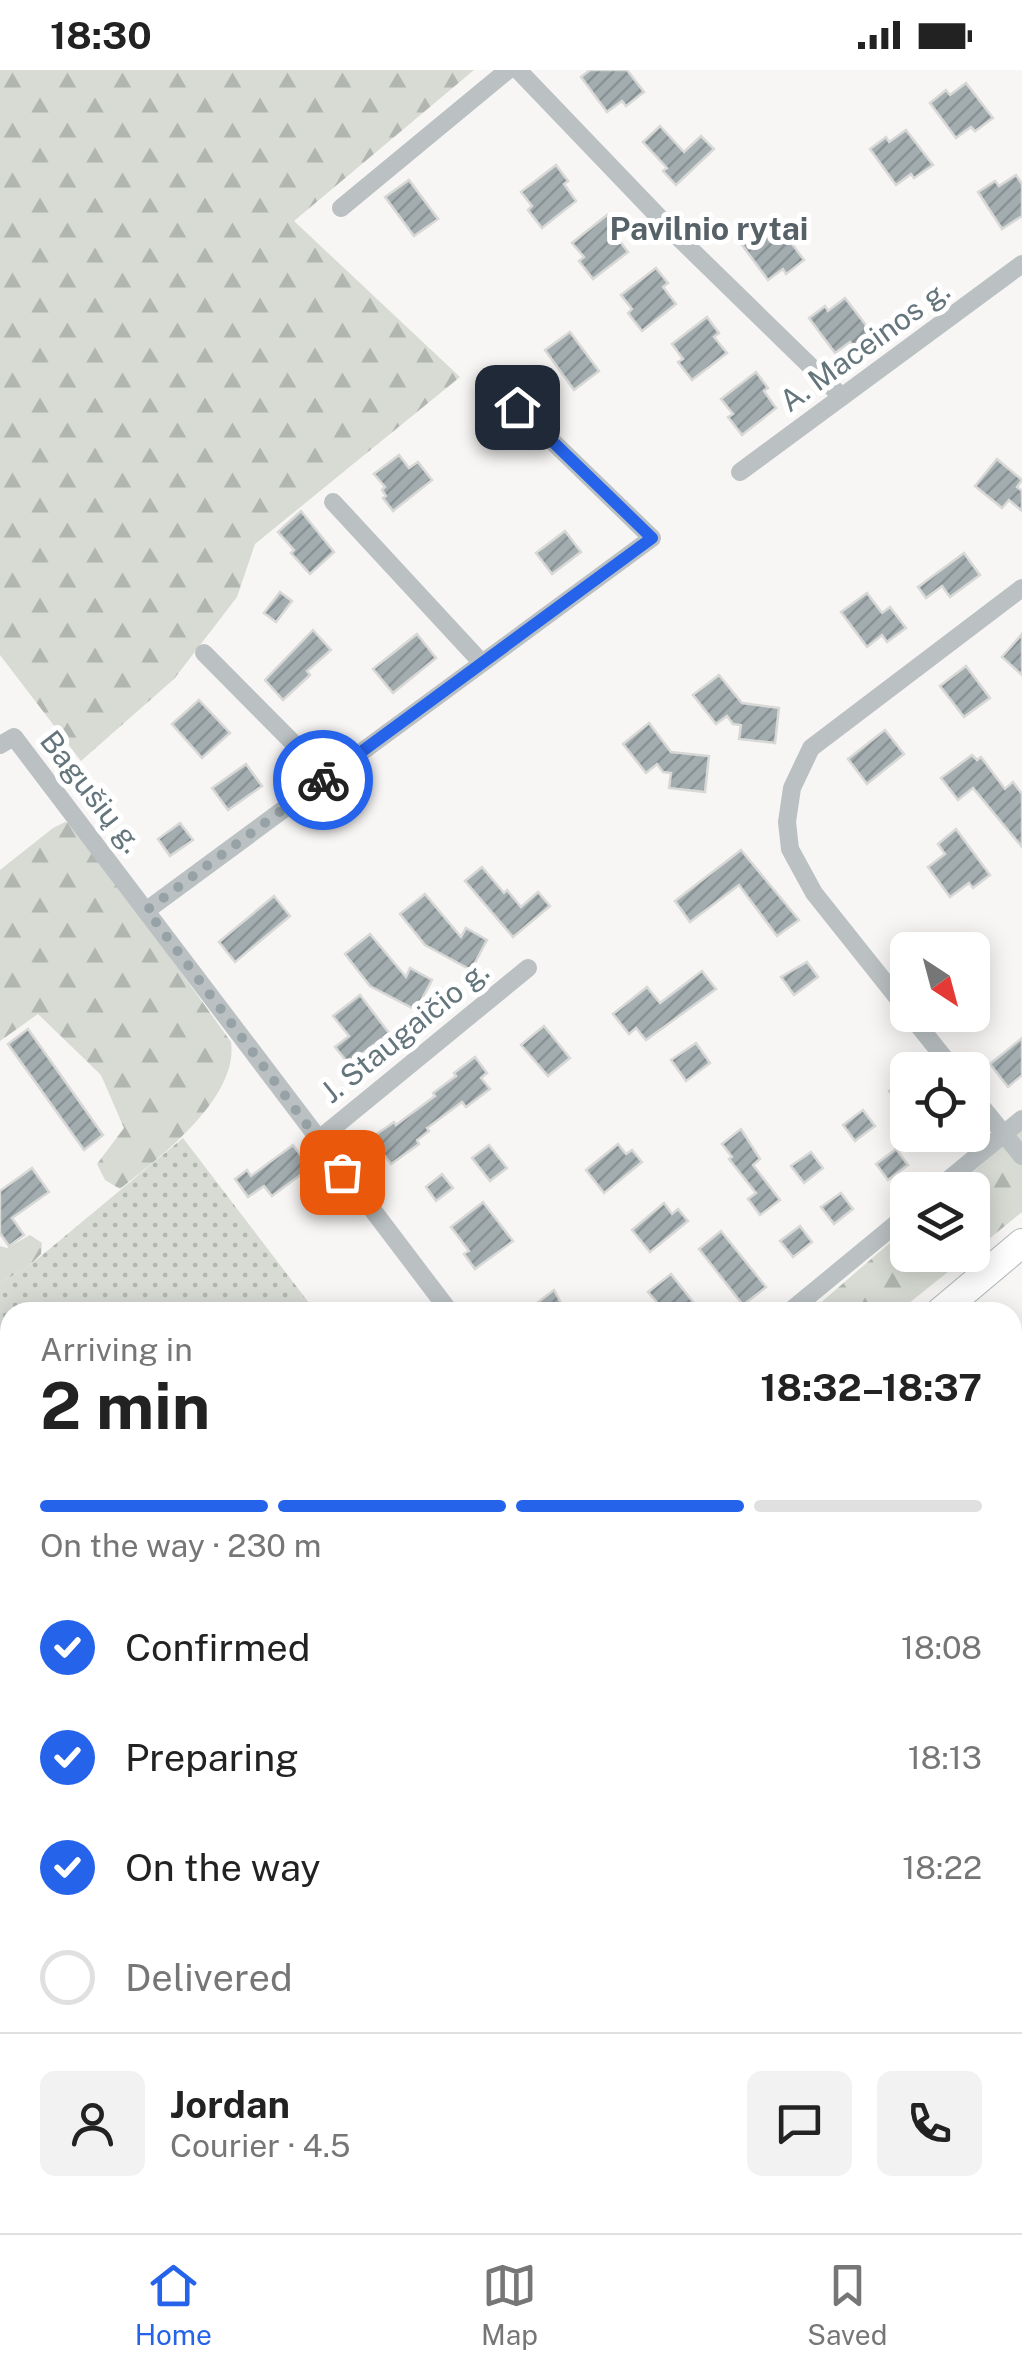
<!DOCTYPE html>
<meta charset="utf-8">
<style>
body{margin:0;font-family:"Public Sans",sans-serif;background:#f2f2f2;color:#222;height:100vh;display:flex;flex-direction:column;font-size:38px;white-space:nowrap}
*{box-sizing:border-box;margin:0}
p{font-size:32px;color:#767676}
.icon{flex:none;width:55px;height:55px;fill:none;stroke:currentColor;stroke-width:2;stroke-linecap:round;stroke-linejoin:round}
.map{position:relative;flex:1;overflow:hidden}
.panel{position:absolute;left:0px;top:1232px;width:1022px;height:932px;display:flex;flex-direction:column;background:#fff;border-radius:30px 30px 0 0;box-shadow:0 5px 25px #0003}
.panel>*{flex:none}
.needle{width:65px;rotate:144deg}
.controls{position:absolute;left:890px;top:862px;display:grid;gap:20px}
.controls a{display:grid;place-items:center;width:100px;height:100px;border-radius:15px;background:#fff;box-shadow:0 5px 25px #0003;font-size:50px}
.pin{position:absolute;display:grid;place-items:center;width:85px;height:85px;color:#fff;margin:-42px;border-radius:20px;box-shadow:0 5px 15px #0006}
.courier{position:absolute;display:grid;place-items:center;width:100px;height:100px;margin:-50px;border:8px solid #2563eb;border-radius:50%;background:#fff;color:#222;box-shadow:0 2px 12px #0007}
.head em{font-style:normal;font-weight:700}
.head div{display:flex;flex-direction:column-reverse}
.head{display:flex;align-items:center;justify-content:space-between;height:170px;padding:0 40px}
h1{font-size:65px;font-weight:700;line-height:75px}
.bar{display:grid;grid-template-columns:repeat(4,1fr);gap:15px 10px;align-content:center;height:120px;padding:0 40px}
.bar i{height:12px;border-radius:8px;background:#e0e0e0}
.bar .active{background:#2563eb}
.bar p{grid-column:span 4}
.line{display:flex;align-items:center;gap:25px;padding:0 40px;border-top:2px solid #e0e0e0}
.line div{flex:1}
.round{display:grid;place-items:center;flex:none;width:105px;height:105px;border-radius:15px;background:#f2f2f2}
ol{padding:0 40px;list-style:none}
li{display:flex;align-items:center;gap:30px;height:110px}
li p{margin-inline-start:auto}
li .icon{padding:10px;border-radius:50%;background:#2563eb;color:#fff;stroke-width:4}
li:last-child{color:#767676}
li i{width:55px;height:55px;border:5px solid #e0e0e0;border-radius:50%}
.status{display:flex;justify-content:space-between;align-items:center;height:70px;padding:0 50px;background:#fff;direction:ltr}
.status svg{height:28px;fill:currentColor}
.tabs{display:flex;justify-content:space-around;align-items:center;height:140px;border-top:2px solid #e0e0e0;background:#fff;font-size:28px;color:#767676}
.tabs a{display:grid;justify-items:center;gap:5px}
.tabs .active{color:#2563eb}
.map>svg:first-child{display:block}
.grass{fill:url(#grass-dots)}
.forest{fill:url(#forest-firs)}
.building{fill:url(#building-hatch);stroke:#d8d8d7;stroke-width:2.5}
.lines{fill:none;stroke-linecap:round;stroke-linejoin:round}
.secondary-casing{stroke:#b0b7ba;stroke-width:30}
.street{stroke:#bbc1c3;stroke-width:18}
.secondary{stroke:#fff;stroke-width:28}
.done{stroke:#97a2a6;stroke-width:10;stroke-dasharray:0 18}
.route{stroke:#2563eb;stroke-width:12}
.labels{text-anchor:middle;stroke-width:10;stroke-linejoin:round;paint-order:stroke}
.street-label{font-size:30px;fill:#64757c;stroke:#fff}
.neighbourhood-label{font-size:32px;font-weight:bold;fill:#566268;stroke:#fff}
</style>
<div class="status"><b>18:30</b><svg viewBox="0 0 49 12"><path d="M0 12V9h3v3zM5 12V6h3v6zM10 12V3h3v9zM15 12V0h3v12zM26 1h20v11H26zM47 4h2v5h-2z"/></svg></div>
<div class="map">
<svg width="1022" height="2163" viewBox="0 0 1022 2163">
<defs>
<pattern id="grass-dots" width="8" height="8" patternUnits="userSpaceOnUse" patternTransform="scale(2.5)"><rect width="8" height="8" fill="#d7dbd4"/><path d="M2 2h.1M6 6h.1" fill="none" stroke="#b2b6b1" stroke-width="1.8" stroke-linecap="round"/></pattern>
<pattern id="forest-firs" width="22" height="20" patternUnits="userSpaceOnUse" patternTransform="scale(2.5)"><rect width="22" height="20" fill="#d7dbd4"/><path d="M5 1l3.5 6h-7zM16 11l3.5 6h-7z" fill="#b2b6b1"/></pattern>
<pattern id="building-hatch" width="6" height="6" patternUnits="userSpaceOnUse" patternTransform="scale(2.5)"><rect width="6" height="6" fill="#a3adb0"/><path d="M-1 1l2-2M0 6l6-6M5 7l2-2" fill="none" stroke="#889194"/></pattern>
</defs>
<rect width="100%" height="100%" fill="#f7f6f4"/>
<!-- grass -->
<g class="grass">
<path d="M183,1068L316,1242H10V1541L0,1549V1213L29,1196Z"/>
<path d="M1012,1886L1022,1895V2028L1013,2035Z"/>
</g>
<!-- forest -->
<g class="forest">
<path d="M0,0H474L294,151L460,307L255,474L237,527L174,609L81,691L0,585Z"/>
<path d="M65,752L75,754L231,972C239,1028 159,1088 120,1119L105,1110L97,1094L124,1058L101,1005L38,944L0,971V800L53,758Z"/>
<path d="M1022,1059V1142L973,1182L972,1120H952Z"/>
<path d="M907,1158L908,1185H969L898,1242H810Z"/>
<path d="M30,1165L42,1173L41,1184L29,1196L0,1213V1176L7,1178Z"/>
</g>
<!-- building -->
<g class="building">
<path d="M590,0H627L644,22L626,36L622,31L607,42L581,7Z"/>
<path d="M966,13L993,48L975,61L971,57L956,68L930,33L946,20L950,25Z"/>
<path d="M660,56L684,82L701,66L714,79L676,115L663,101L667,98L643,72Z"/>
<path d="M906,60L933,95L914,108L911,104L896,115L870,79L886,67L889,72Z"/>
<path d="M556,95L568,111L564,114L576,131L542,158L528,140L532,136L521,122Z"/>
<path d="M1016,105L1022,114V146L1002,159L978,122L995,111L999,116Z"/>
<path d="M409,110L438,149L414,166L385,127Z"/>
<path d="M607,145L620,161L615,165L628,182L593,209L579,191L584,187L572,173Z"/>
<path d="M778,155L804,190L786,204L783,199L768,210L742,175L758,163L761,168Z"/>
<path d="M656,198L668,213L663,217L676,234L642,261L628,243L632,239L621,225Z"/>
<path d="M845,228L872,263L854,277L850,272L835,283L809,248L825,236L828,241Z"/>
<path d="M707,247L719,263L714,267L727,283L692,310L678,292L683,289L672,274Z"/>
<path d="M570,262L599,301L574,320L545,280Z"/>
<path d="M756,302L768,318L764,321L776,338L742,365L728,347L733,344L721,329Z"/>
<path d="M399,385L409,398L418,392L432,410L393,441L383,428L386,426L382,420L385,417L374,404Z"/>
<path d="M997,389L1022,410L1017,417L1022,421V441L1009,430L1002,438L975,416Z"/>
<path d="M301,441L334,482L310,504L291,483L294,480L278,462Z"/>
<path d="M565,461L581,482L552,504L536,483Z"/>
<path d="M964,483L980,505L950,527L942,516L926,528L918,517Z"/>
<path d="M280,522L292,531L276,552L264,543Z"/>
<path d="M867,523L882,543L890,537L906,558L887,572L882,565L867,577L841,542Z"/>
<path d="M313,560L331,580L307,601L310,605L283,630L265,610Z"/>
<path d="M417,564L436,588L393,623L373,599Z"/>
<path d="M1022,564V605L1002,587Z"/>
<path d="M966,596L990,628L964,647L940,616Z"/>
<path d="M719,605L742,633L779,638L775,673L739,669L741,655L733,654L727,646L716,654L693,625Z"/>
<path d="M199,630L230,663L202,688L172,654Z"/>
<path d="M649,653L671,682L709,686L705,722L669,718L671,703L663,702L657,694L646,703L623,674Z"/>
<path d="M885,660L904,684L867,714L848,689Z"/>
<path d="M972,685L977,690L981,687L1005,719L1013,712L1022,724V777L973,718L958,730L941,708Z"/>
<path d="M246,694L262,716L228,740L212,718Z"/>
<path d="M180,753L193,770L170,786L158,769Z"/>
<path d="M956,759L990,805L973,818L969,813L950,827L928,797L945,784L938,774Z"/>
<path d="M741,780L799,850L777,866L739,815L690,852L675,831Z"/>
<path d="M482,797L504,823L507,820L521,837L538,822L550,836L513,867L465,811Z"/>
<path d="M425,824L461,867L466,858L487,870L471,900L425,875L400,844Z"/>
<path d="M274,826L290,846L235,892L219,872Z"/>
<path d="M370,864L406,907L410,898L432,910L416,940L370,916L345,884Z"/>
<path d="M807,892L818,907L794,925L781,907Z"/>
<path d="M702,901L716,919L646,970L636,958L629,964L613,944L647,917L660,933Z"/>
<path d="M360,925L389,963L349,994L335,977L349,966L333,946Z"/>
<path d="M544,956L570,988L548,1006L521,975Z"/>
<path d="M28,959L103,1065L84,1080L8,974Z"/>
<path d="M1022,968V1005L1008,1017L990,994Z"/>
<path d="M696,973L710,993L686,1011L671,990Z"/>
<path d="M475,987L487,1003L481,1008L490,1019L466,1037L462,1032L427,1058L429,1061L417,1070L419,1074L391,1094L371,1068L394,1052L396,1055L435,1026L433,1023L456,1006L454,1003Z"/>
<path d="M908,1007V1045L889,1021Z"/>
<path d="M863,1040L875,1056L855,1071L843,1055Z"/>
<path d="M741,1059L760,1089L753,1095L780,1130L760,1145L748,1129L756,1123L729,1089L732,1087L722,1074Z"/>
<path d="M618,1074L626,1084L632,1080L642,1092L604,1123L586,1100Z"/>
<path d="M293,1075L310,1098L272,1126L264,1116L248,1127L235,1109L247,1100L251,1106Z"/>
<path d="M489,1075L507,1098L490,1111L472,1088Z"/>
<path d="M896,1079L908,1095L888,1110L876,1094Z"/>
<path d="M811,1082L823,1098L804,1113L791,1096Z"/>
<path d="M32,1098L49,1122L12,1148L24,1165L9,1176L0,1163V1121Z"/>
<path d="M442,1104L453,1118L436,1131L426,1117Z"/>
<path d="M841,1123L853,1139L834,1154L821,1137Z"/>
<path d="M483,1132L513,1171L475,1199L464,1184L469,1181L451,1157Z"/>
<path d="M664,1133L672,1144L678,1139L688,1151L650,1182L632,1160Z"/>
<path d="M800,1156L812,1172L793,1187L780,1171Z"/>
<path d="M721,1161L766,1217L743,1235L699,1179Z"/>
<path d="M671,1204L701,1242H665L648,1222Z"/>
<path d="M554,1220L566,1242H525Z"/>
</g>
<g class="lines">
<!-- secondary casing -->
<g class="secondary-casing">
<g id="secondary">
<path d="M940,1242L1022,1173"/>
<path d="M0,2040L10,2032"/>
</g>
</g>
<!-- street -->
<g class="street">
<path d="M518,0L679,168L842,327"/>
<path d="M341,138L508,0"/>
<path d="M740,402L1022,194"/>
<path d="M333,432L482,593"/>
<path d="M204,583L327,707"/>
<path d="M0,675L14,667L450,1242"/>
<path d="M147,840L652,468L517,337"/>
<path d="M908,941L814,823L790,779L787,752L792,718L811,678L1022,518"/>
<path d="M910,945L954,1000"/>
<path d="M972,1025L1022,1086"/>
<path d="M318,1070L528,898"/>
<path d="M936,1120L1022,1049"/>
<path d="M789,1242L908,1144"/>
<path d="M1012,1532L1022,1524"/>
<path d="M0,1790L10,1802"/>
<path d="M1012,1899L1022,1909"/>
<path d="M432,2155L434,2163"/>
</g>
<!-- secondary -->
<use href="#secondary" class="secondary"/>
</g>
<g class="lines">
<!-- done -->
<path class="done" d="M323,710L147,840L342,1102"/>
<!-- route -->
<path class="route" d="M323,710L652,468L517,337"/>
</g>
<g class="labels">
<!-- street labels -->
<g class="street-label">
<text transform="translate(865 276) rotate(-36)" y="10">A. Maceinos g.</text>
<text transform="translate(91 722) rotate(52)" y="10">Bagušių g.</text>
<text transform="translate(405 962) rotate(-39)" y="10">J. Staugaičio g.</text>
</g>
<!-- neighbourhood labels -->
<g class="neighbourhood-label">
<text x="709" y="170">Pavilnio rytai</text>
</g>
</g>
</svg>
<div class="controls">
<a><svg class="needle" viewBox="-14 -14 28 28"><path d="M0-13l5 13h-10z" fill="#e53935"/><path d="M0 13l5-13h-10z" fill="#767676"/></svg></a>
<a><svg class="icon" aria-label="locate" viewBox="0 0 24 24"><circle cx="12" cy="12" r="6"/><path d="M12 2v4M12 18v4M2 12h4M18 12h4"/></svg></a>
<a><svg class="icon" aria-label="layers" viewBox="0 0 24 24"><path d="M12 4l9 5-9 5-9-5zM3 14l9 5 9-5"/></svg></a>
</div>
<div class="pin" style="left:342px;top:1102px;background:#ea580c"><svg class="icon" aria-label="bag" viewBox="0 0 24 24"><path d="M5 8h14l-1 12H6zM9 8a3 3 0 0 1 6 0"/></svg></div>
<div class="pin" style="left:517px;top:337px;background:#1f2937"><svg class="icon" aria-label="home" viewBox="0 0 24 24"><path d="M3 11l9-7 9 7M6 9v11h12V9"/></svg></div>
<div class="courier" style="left:323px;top:710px"><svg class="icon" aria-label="bike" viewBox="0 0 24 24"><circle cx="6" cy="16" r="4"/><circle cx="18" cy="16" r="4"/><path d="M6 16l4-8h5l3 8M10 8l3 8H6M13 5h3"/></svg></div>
<section class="panel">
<div class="head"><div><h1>2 min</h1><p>Arriving in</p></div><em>18:32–18:37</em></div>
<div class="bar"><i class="active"></i><i class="active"></i><i class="active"></i><i></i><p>On the way · 230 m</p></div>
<ol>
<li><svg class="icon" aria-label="check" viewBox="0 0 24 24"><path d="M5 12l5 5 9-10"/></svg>Confirmed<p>18:08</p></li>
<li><svg class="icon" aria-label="check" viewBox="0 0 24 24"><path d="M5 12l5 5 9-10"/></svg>Preparing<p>18:13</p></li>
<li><svg class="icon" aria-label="check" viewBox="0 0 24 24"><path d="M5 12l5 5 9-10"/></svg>On the way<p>18:22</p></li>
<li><i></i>Delivered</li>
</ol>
<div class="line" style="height:180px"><a class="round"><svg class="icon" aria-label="person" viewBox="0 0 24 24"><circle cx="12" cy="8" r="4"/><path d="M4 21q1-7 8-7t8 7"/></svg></a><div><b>Jordan</b><p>Courier · 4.5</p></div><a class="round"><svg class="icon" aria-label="chat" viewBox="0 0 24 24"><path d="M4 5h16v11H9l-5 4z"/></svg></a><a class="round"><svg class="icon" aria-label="phone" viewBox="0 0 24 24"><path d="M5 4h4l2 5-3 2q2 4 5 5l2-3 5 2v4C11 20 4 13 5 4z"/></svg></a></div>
</section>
</div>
<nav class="tabs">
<a class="active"><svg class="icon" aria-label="home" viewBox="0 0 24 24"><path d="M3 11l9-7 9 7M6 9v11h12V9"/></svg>Home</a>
<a><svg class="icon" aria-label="map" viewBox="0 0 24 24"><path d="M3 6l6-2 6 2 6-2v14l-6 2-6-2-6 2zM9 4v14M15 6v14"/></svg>Map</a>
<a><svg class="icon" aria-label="saved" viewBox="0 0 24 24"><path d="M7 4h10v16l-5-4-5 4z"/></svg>Saved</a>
</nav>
